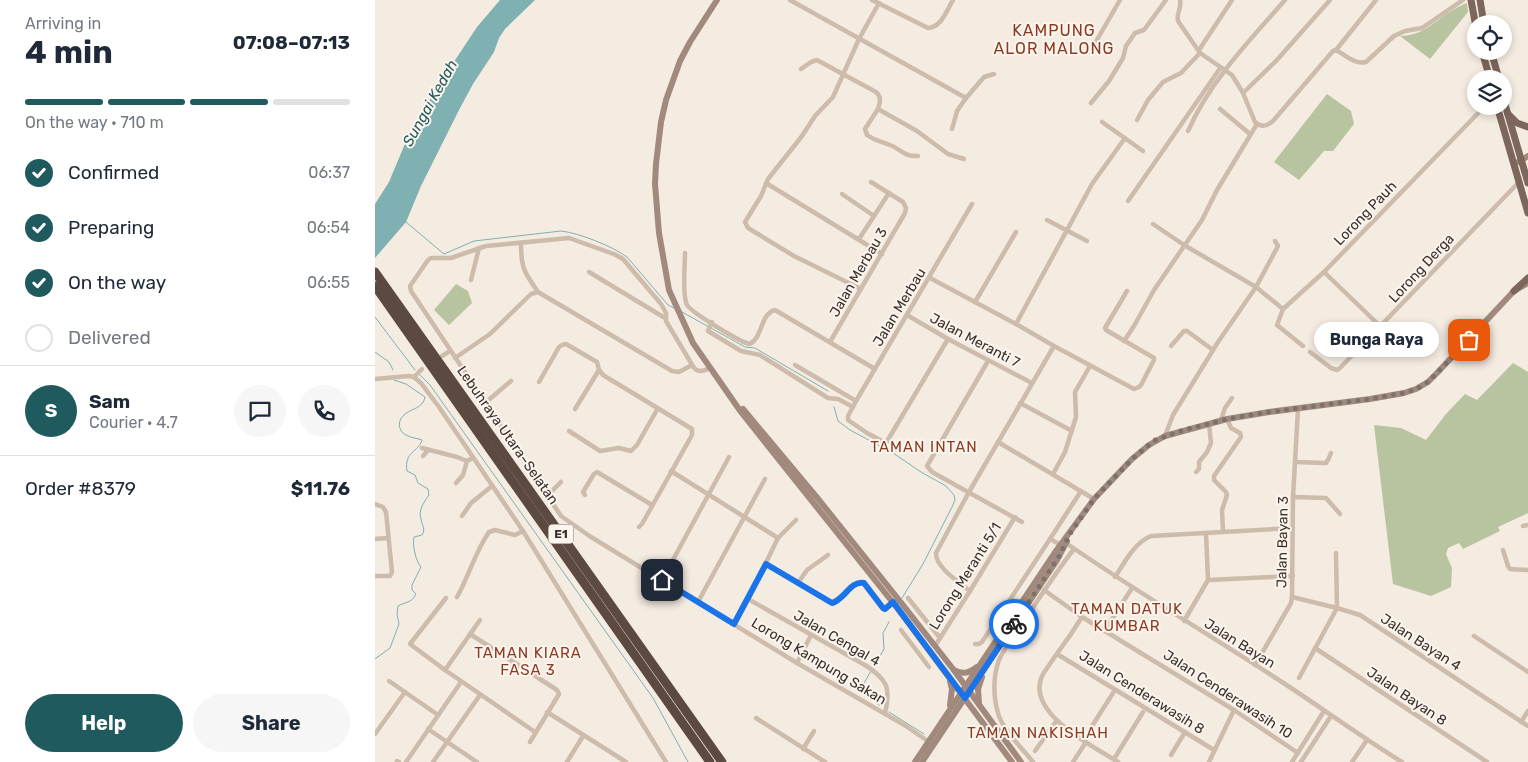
<!DOCTYPE html>
<meta charset="utf-8">
<style>
body{margin:0;font-family:Rubik,sans-serif;background:#f6f6f7;color:#1f2937;height:100vh;display:flex;flex-direction:column;font-size:19px;white-space:nowrap}
*{box-sizing:border-box;margin:0}
p{font-size:16px;color:#747a83}
.icon{flex:none;width:28px;height:28px;fill:none;stroke:currentColor;stroke-width:2;stroke-linecap:round;stroke-linejoin:round}
.map{position:relative;flex:1;overflow:hidden}
.drawer{display:flex;flex-direction:column;background:#fff;width:375px}
.drawer>*{flex:none}
.tools{position:absolute;left:1092px;top:15px;display:grid;gap:10px}
.tools a{display:grid;place-items:center;width:45px;height:45px;border-radius:50%;background:#fff;box-shadow:0 2px 8px #0003;font-size:25px}
.pin{position:absolute;display:grid;place-items:center;width:42px;height:42px;color:#fff;margin:-21px;border-radius:10px;box-shadow:0 2px 8px #0006}
.courier{position:absolute;display:grid;place-items:center;width:50px;height:50px;margin:-25px;border:4px solid #1a73e8;border-radius:50%;background:#fff;color:#222;box-shadow:0 1px 6px #0007}
.bubble{position:absolute;height:35px;border-radius:18px;background:#fff;box-shadow:0 2px 8px #0003;font-size:16px;font-weight:700;line-height:35px;text-align:center}
.overview em{font-style:normal;font-weight:700}
.overview div{display:flex;flex-direction:column-reverse}
.overview{display:flex;align-items:center;justify-content:space-between;height:85px;padding:0 25px}
h1{font-size:32px;font-weight:700;line-height:38px}
.bar{display:grid;grid-template-columns:repeat(4,1fr);gap:8px 5px;align-content:center;height:60px;padding:0 25px}
.bar i{height:6px;border-radius:4px;background:#e0e1e3}
.bar .current{background:#1f5a5e}
.bar p{grid-column:span 4}
.line{display:flex;align-items:center;gap:12px;padding:0 25px;border-top:1px solid #e0e1e3}
.line div{flex:1}
.round{display:grid;place-items:center;flex:none;width:52px;height:52px;border-radius:26px;background:#f6f6f7}
ol{padding:0 25px;list-style:none}
li{display:flex;align-items:center;gap:15px;height:55px}
li p{margin-inline-start:auto}
li .icon{padding:5px;border-radius:50%;background:#1f5a5e;color:#fff;stroke-width:4}
li:last-child{color:#747a83}
li i{width:28px;height:28px;border:2px solid #e0e1e3;border-radius:50%}
.button{display:flex;gap:10px;margin-top:auto;padding:10px 25px}
.button a{flex:1;height:58px;border-radius:30px;background:#1f5a5e;color:#fff;font-size:20px;font-weight:700;line-height:58px;text-align:center}
.button a+a{background:#f6f6f7;color:#1f2937}
main{display:flex;flex:1;min-height:0}
.map>svg:first-child{display:block}
.green{fill:#b8c4a0}
.water{fill:#7fb0b2}
.lines{fill:none;stroke-linecap:round;stroke-linejoin:round}
.stream{stroke:#7fb0b2;stroke-width:1}
.minor{stroke:#cdbbac;stroke-width:4.5}
.secondary{stroke:#a18a7d;stroke-width:6}
.primary{stroke:#7d675c;stroke-width:7}
.motorway{stroke:#5c4a42;stroke-width:9}
.done{stroke:#7c716b;stroke-width:5;stroke-dasharray:0 9}
.route{stroke:#1a73e8;stroke-width:6}
.labels{text-anchor:middle;stroke-width:4;stroke-linejoin:round;paint-order:stroke}
.shield{fill:#fbf5ee;stroke:#756b66;stroke-width:1}
.shield-label{font-size:12px;font-weight:bold;fill:#3b302b}
.street-label{font-size:14px;fill:#3b302b;stroke:#fbf5ee}
.water-label{font-size:15px;font-style:italic;fill:#1f5a5e;stroke:#fbf5ee}
.neighbourhood-label{font-size:15px;letter-spacing:1px;fill:#8c3b22;stroke:#fbf5ee}
.quarter-label{font-size:16px;letter-spacing:1px;fill:#8c3b22;stroke:#fbf5ee}
</style>
<main>
<section class="drawer">
<div class="overview"><div><h1>4 min</h1><p>Arriving in</p></div><em>07:08–07:13</em></div>
<div class="bar"><i class="current"></i><i class="current"></i><i class="current"></i><i></i><p>On the way · 710 m</p></div>
<ol>
<li><svg class="icon" aria-label="check" viewBox="0 0 24 24"><path d="M5 12l5 5 9-10"/></svg>Confirmed<p>06:37</p></li>
<li><svg class="icon" aria-label="check" viewBox="0 0 24 24"><path d="M5 12l5 5 9-10"/></svg>Preparing<p>06:54</p></li>
<li><svg class="icon" aria-label="check" viewBox="0 0 24 24"><path d="M5 12l5 5 9-10"/></svg>On the way<p>06:55</p></li>
<li><i></i>Delivered</li>
</ol>
<div class="line" style="height:90px"><b class="round" style="background:#1f5a5e;color:#fff">S</b><div><b>Sam</b><p>Courier · 4.7</p></div><a class="round"><svg class="icon" aria-label="chat" viewBox="0 0 24 24"><path d="M4 5h16v11H9l-5 4z"/></svg></a><a class="round"><svg class="icon" aria-label="phone" viewBox="0 0 24 24"><path d="M5 4h4l2 5-3 2q2 4 5 5l2-3 5 2v4C11 20 4 13 5 4z"/></svg></a></div>
<div class="line" style="height:65px"><div>Order #8379</div><b>$11.76</b></div>
<div class="button"><a>Help</a><a>Share</a></div>
</section>
<div class="map">
<svg width="1153" height="762" viewBox="0 0 1153 762">
<rect width="100%" height="100%" fill="#f4ebe1"/>
<!-- green -->
<g class="green">
<path d="M1092,3L1093,12L1055,59L1025,36C1048,36 1059,21 1078,10C1082,7 1087,5 1092,3Z"/>
<path d="M952,94L976,111L979,124L958,151H949L924,180L899,162Z"/>
<path d="M81,284L93,291L97,303L74,325L59,310Z"/>
<path d="M1138,363L1153,372V513L1123,527L1125,531L1088,549L1084,543L1073,548L1071,554L1077,568L1076,587L1056,596L1018,584L999,425L1026,428L1051,440L1071,414L1090,394L1102,400Z"/>
</g>
<!-- water -->
<path class="water" d="M125,0H160L130,29L124,38L119,52L98,84L84,110L46,186L31,222L0,258V204L14,182L32,139L59,92L102,27Z"/>
<g class="lines">
<!-- stream -->
<g class="stream">
<path d="M31,222L69,254L99,241L186,231C204,233 237,246 252,257L293,305L299,308"/>
<path d="M307,312L370,347L380,348L453,391"/>
<path d="M0,317L40,370"/>
<path d="M0,352L14,362L18,370"/>
<path d="M45,375L55,385L278,698L313,762"/>
<path d="M459,407L463,421L475,430L518,453L546,472L571,486L579,495L580,500L577,507L548,564L527,598"/>
<path d="M0,659L15,648L24,624L22,614L23,606C30,602 37,603 41,594L37,590V585L46,567C41,562 37,545 39,537L47,535C51,529 47,526 46,519C43,510 49,502 54,495L53,489L43,483L40,475L32,471C29,451 43,453 47,440C42,438 36,438 31,435C23,431 22,421 29,415C36,408 48,409 50,397L31,384L19,380"/>
<path d="M499,667L509,649L508,633L514,622"/>
<path d="M496,671L488,685L490,692L505,706"/>
<path d="M514,712L549,734"/>
</g>
<!-- minor -->
<g class="minor">
<path d="M415,0L591,98L609,77L619,74"/>
<path d="M497,0L553,28C566,28 572,10 578,0"/>
<path d="M805,0C807,7 801,14 803,21L825,53L857,75L868,93L880,122C887,128 892,126 898,121L958,51L961,50L1001,0"/>
<path d="M824,50L857,0"/>
<path d="M961,50C970,55 980,65 991,62L1019,36L1030,31L1047,28L1088,0"/>
<path d="M715,52L745,0"/>
<path d="M426,69L436,62L442,60L501,92C507,97 505,102 503,109L542,131L573,154L589,159"/>
<path d="M868,93L901,61L955,0"/>
<path d="M716,103L734,81L748,58L751,46L760,33L769,30L791,0"/>
<path d="M503,109L490,129L492,135C502,142 505,141 515,145C526,149 529,157 543,156"/>
<path d="M845,109L875,134"/>
<path d="M762,120L773,100L788,82L806,73L825,53"/>
<path d="M727,122L768,151"/>
<path d="M577,129L582,111L591,98"/>
<path d="M813,131C835,81 875,40 910,0"/>
<path d="M391,183L507,254"/>
<path d="M467,194L499,216"/>
<path d="M753,201L846,67"/>
<path d="M672,220L712,241"/>
<path d="M778,224L809,245L881,287L908,309L949,272L1110,106"/>
<path d="M484,239L514,193"/>
<path d="M146,243C146,268 149,272 163,292"/>
<path d="M310,253C310,265 307,296 312,305C316,312 366,343 375,344C388,337 385,314 400,310L500,369"/>
<path d="M214,272L290,318"/>
<path d="M949,272L1006,327"/>
<path d="M555,278L641,324L679,346L759,389L764,387L766,385L779,360V358L731,330L730,328L752,291"/>
<path d="M96,280L104,248"/>
<path d="M486,289L419,256L373,228L370,222L386,196L393,179L427,136L440,116L458,97L484,39L504,3"/>
<path d="M600,302L641,232"/>
<path d="M908,309L902,325L928,346"/>
<path d="M532,315L573,339L657,383"/>
<path d="M337,322L333,331L366,351L385,355L453,398L463,399L478,407"/>
<path d="M641,324L717,184L750,138"/>
<path d="M573,339L511,443L492,433L473,420V416L481,401L597,204"/>
<path d="M749,341L759,326L779,290L827,220L842,190L882,124"/>
<path d="M455,342L530,213L531,208L528,202L496,182"/>
<path d="M796,346L809,331H812L838,350"/>
<path d="M935,352L956,368L962,370L964,369L1145,181"/>
<path d="M67,356L75,351"/>
<path d="M80,358L115,334L156,294L163,292L297,371L304,372L317,365"/>
<path d="M613,361L552,466L557,472L647,522"/>
<path d="M420,365L481,401"/>
<path d="M335,368C328,371 324,373 319,368L291,321V313L286,304L248,259L239,254L194,238L111,246L76,258H56L53,260L35,286L36,291L186,516L216,537L422,663L531,726L554,742"/>
<path d="M39,377L46,383L64,407L148,531L291,762"/>
<path d="M39,377L47,369"/>
<path d="M0,379L34,376L39,377"/>
<path d="M164,382L184,347L187,345L191,344L222,362L224,370L228,375L317,429V435L267,524L264,527"/>
<path d="M110,403L136,381"/>
<path d="M645,403L697,431"/>
<path d="M200,409L224,370"/>
<path d="M846,420L850,408L857,398"/>
<path d="M194,431L225,451L244,448L256,451L262,445L283,408"/>
<path d="M790,436L798,415L843,342L881,287L903,246L900,241"/>
<path d="M623,442L719,499"/>
<path d="M47,448L82,457L92,461L98,458"/>
<path d="M48,456L53,450"/>
<path d="M920,462L951,463L954,458L956,453"/>
<path d="M296,471L403,538"/>
<path d="M821,472L824,469V462L832,452L836,443L834,424"/>
<path d="M678,474L690,452L701,417L700,392L715,366"/>
<path d="M81,483L88,475L92,461"/>
<path d="M210,495L208,492L219,474L222,472L277,505"/>
<path d="M172,496L186,482"/>
<path d="M918,497L951,498L965,514"/>
<path d="M0,504L8,507L11,512L17,572L15,576H0"/>
<path d="M87,516L96,503L117,486"/>
<path d="M1148,526L1153,525"/>
<path d="M848,532L847,510L852,495L851,492L839,480V476L866,437L865,433L856,428L852,419"/>
<path d="M0,539L13,538"/>
<path d="M691,543C763,593 839,637 913,686C951,711 988,738 1027,762"/>
<path d="M686,545L675,539L706,491"/>
<path d="M1128,550L1133,566L1135,569L1153,570"/>
<path d="M391,564L457,603C469,600 476,580 489,583L509,609L518,602"/>
<path d="M740,577C750,562 759,543 776,536L918,528"/>
<path d="M287,580L354,457"/>
<path d="M833,580L918,576"/>
<path d="M423,583L432,570L453,555"/>
<path d="M669,590L707,617L859,710L923,753"/>
<path d="M595,591C585,583 560,567 561,553L594,492L679,346"/>
<path d="M82,597C94,576 100,552 114,532L120,530L140,535L148,531"/>
<path d="M917,597L962,608L985,615L1153,726"/>
<path d="M71,598L35,644L70,670L105,620"/>
<path d="M533,598L565,638"/>
<path d="M373,599L490,665C513,680 516,688 510,713"/>
<path d="M323,602L390,479"/>
<path d="M707,617C699,630 690,643 681,655C677,661 672,668 668,674C648,712 718,746 743,762"/>
<path d="M809,621L833,580L831,533"/>
<path d="M359,624L373,599L403,538L421,520"/>
<path d="M526,630L554,667"/>
<path d="M730,630L757,588"/>
<path d="M95,634L182,690L184,694L155,742"/>
<path d="M1099,636L1153,672"/>
<path d="M600,644H604L607,642L675,539"/>
<path d="M560,646L595,591L640,517"/>
<path d="M940,648L1112,762"/>
<path d="M682,654L839,750"/>
<path d="M422,663L436,635"/>
<path d="M880,665L916,603L917,597L918,497L923,409"/>
<path d="M70,670L160,732"/>
<path d="M924,678L962,608L961,553"/>
<path d="M14,681L63,715"/>
<path d="M172,712L251,762"/>
<path d="M381,718L450,762"/>
<path d="M1146,722L1153,711"/>
<path d="M717,726L740,690"/>
<path d="M53,729L102,762"/>
<path d="M0,734L30,692"/>
<path d="M428,749L439,731"/>
<path d="M660,751L682,720"/>
<path d="M796,755L810,732"/>
<path d="M739,759L768,712"/>
<path d="M22,761L24,762"/>
<path d="M31,762L86,682"/>
<path d="M58,762L105,695"/>
<path d="M192,762L208,736"/>
<path d="M658,762C647,748 627,729 623,713C618,696 618,676 624,660C630,646 641,633 649,621C665,597 681,572 699,549"/>
<path d="M698,762L711,742"/>
<path d="M834,762L859,710"/>
<path d="M917,762L949,711"/>
<path d="M926,762L956,716"/>
<path d="M977,762L992,740"/>
</g>
<!-- secondary -->
<g class="secondary">
<path d="M342,0L315,42L305,61L291,100L286,122L281,164L280,184L284,233L294,290L318,343L366,412L523,609L637,762"/>
<path d="M1143,162L1153,156"/>
<path d="M368,409L444,500L528,605L578,669L646,762"/>
<path d="M579,670C588,675 594,673 602,667"/>
<path d="M575,681L577,689L575,705"/>
<path d="M604,704L603,689L607,677"/>
<path d="M540,762L681,551L719,499L757,459L774,445L790,436L852,419L894,412L995,399L1029,393L1041,389L1053,382L1062,373L1139,291L1153,283"/>
<path d="M547,762L682,560L692,541"/>
</g>
<!-- primary -->
<g class="primary">
<path d="M1096,0L1101,27"/>
<path d="M1105,0L1109,24"/>
<path d="M1107,51L1115,79"/>
<path d="M1116,51L1124,79"/>
<path d="M1129,101L1153,183"/>
<path d="M1122,106L1153,213"/>
<path d="M1133,114L1142,123L1153,127"/>
<path d="M1139,291L1153,278"/>
</g>
<!-- motorway -->
<g class="motorway">
<path d="M0,272L347,762"/>
<path d="M0,286L335,762"/>
</g>
</g>
<g class="lines">
<!-- done -->
<path class="done" d="M639,624L685,555L694,535L719,499L758,458L780,440L809,430L852,419L894,412L995,399L1029,393L1041,389L1053,382L1094,340"/>
<!-- route -->
<path class="route" d="M287,580L359,624L391,564L457,603C469,600 476,580 489,583L508,608L510,609L518,602L590,698L639,624"/>
</g>
<g class="labels">
<!-- shield labels -->
<rect class="shield" x="173.5" y="524.5" width="25" height="19" rx="4"/>
<g class="shield-label">
<text x="186" y="538">E1</text>
</g>
<!-- street labels -->
<g class="street-label">
<text transform="translate(990 213) rotate(-46)" y="5">Lorong Pauh</text>
<text transform="translate(1046 268) rotate(-47)" y="5">Lorong Derga</text>
<text transform="translate(483 272) rotate(-60)" y="5">Jalan Merbau 3</text>
<text transform="translate(524 307) rotate(-59)" y="5">Jalan Merbau</text>
<text transform="translate(600 340) rotate(28)" y="5">Jalan Meranti 7</text>
<text transform="translate(133 435) rotate(55)" y="5">Lebuhraya Utara–Selatan</text>
<text transform="translate(907 542) rotate(-89)" y="5">Jalan Bayan 3</text>
<text transform="translate(590 576) rotate(-58)" y="5">Lorong Meranti 5/1</text>
<text transform="translate(462 638) rotate(30)" y="5">Jalan Cengal 4</text>
<text transform="translate(1046 642) rotate(33)" y="5">Jalan Bayan 4</text>
<text transform="translate(865 643) rotate(32)" y="5">Jalan Bayan</text>
<text transform="translate(444 661) rotate(31)" y="5">Lorong Kampung Sakan</text>
<text transform="translate(767 692) rotate(32)" y="5">Jalan Cenderawasih 8</text>
<text transform="translate(853 694) rotate(33)" y="5">Jalan Cenderawasih 10</text>
<text transform="translate(1032 696) rotate(34)" y="5">Jalan Bayan 8</text>
</g>
<!-- water labels -->
<g class="water-label">
<text transform="translate(55 103) rotate(-61)" y="5">Sungai Kedah</text>
</g>
<!-- neighbourhood labels -->
<g class="neighbourhood-label">
<text x="549" y="452">TAMAN INTAN</text>
<text x="752" y="614">TAMAN DATUK<tspan x="752" dy="17">KUMBAR</tspan></text>
<text x="153" y="658">TAMAN KIARA<tspan x="153" dy="17">FASA 3</tspan></text>
<text x="663" y="738">TAMAN NAKISHAH</text>
</g>
<!-- quarter labels -->
<g class="quarter-label">
<text x="679" y="36">KAMPUNG<tspan x="679" dy="18">ALOR MALONG</tspan></text>
</g>
</g>
</svg>
<div class="tools">
<a><svg class="icon" aria-label="locate" viewBox="0 0 24 24"><circle cx="12" cy="12" r="6"/><path d="M12 2v4M12 18v4M2 12h4M18 12h4"/></svg></a>
<a><svg class="icon" aria-label="layers" viewBox="0 0 24 24"><path d="M12 4l9 5-9 5-9-5zM3 14l9 5 9-5"/></svg></a>
</div>
<div class="pin" style="left:1094px;top:340px;background:#ea580c"><svg class="icon" aria-label="bag" viewBox="0 0 24 24"><path d="M5 8h14l-1 12H6zM9 8a3 3 0 0 1 6 0"/></svg></div>
<div class="pin" style="left:287px;top:580px;background:#1f2937"><svg class="icon" aria-label="home" viewBox="0 0 24 24"><path d="M3 11l9-7 9 7M6 9v11h12V9"/></svg></div>
<div class="courier" style="left:639px;top:624px"><svg class="icon" aria-label="bike" viewBox="0 0 24 24"><circle cx="6" cy="16" r="4"/><circle cx="18" cy="16" r="4"/><path d="M6 16l4-8h5l3 8M10 8l3 8H6M13 5h3"/></svg></div>
<div class="bubble" style="left:939px;top:322px;width:125px">Bunga Raya</div>
</div>
</main>
